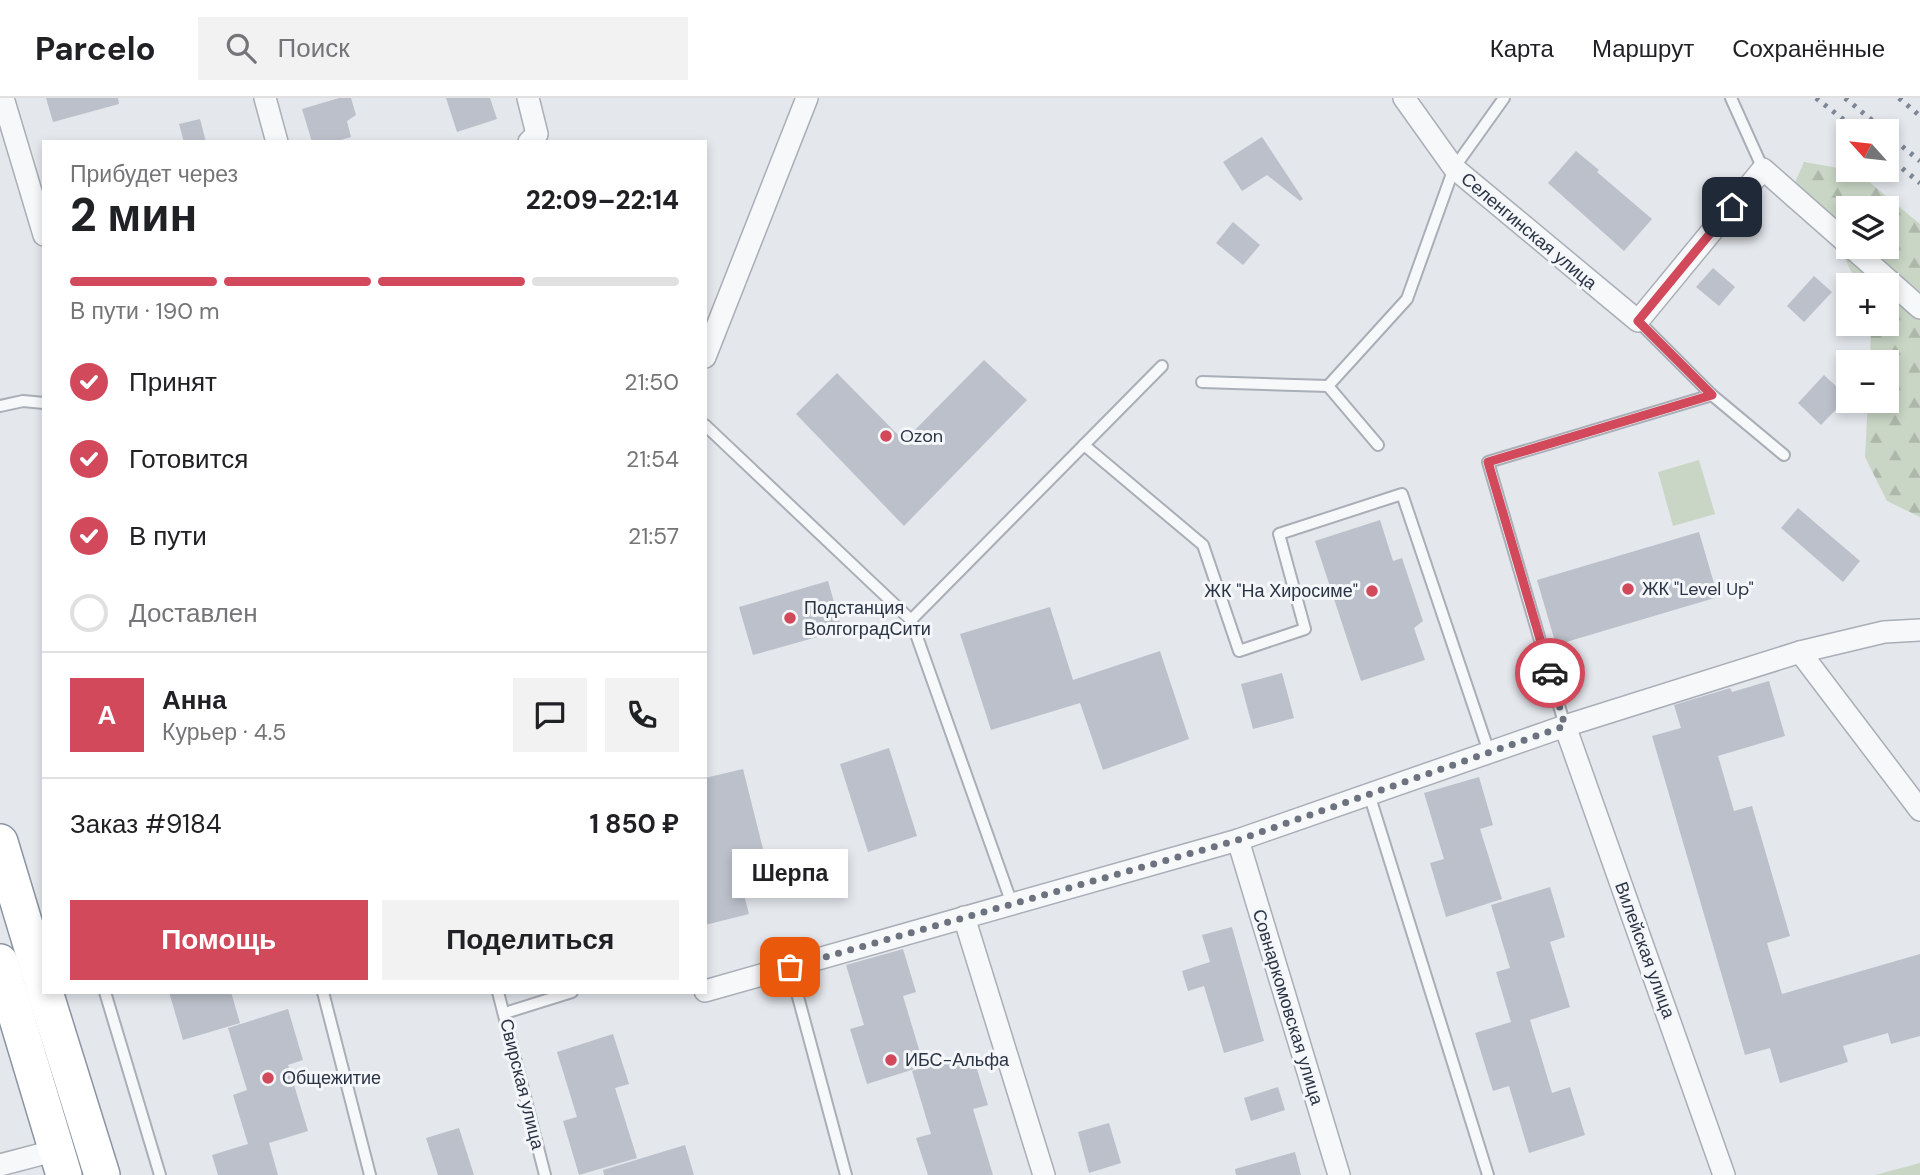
<!DOCTYPE html>
<html lang="ru">
<meta charset="utf-8">
<style>
body{margin:0;font-family:"DM Sans",sans-serif;background:#f2f2f2;color:#202124;height:100vh;display:flex;flex-direction:column;font-size:26px;white-space:nowrap}
*{box-sizing:border-box;margin:0}
p{font-size:23px;color:#757577}
.icon{flex:none;width:38px;height:38px;fill:none;stroke:currentColor;stroke-width:2;stroke-linecap:round;stroke-linejoin:round}
.map{position:relative;flex:1;overflow:hidden}
.sheet{position:absolute;left:42px;top:42px;width:665px;height:854px;display:flex;flex-direction:column;background:#fff;border-radius:0px;box-shadow:0 4px 10px #0003}
.sheet>*{flex:none}
.needle{width:46px;rotate:297deg}
.controls{position:absolute;left:1836px;top:21px;display:grid;gap:14px}
.controls a{display:grid;place-items:center;width:63px;height:63px;border-radius:0px;background:#fff;box-shadow:0 4px 10px #0003;font-size:35px}
.pin{position:absolute;display:grid;place-items:center;width:60px;height:60px;color:#fff;margin:-30px;border-radius:14px;box-shadow:0 4px 10px #0006}
.courier{position:absolute;display:grid;place-items:center;width:70px;height:70px;margin:-35px;border:5px solid #d1495b;border-radius:50%;background:#fff;color:#222;box-shadow:0 2px 9px #0007}
.bubble{position:absolute;height:49px;border-radius:0px;background:#fff;box-shadow:0 4px 10px #0003;font-size:23px;font-weight:800;line-height:49px;text-align:center}
.head em{font-style:normal;font-weight:800}
.head div{display:flex;flex-direction:column-reverse}
.head{display:flex;align-items:center;justify-content:space-between;height:119px;padding:0 28px}
h1{font-size:46px;font-weight:800;line-height:52px}
.bar{display:grid;grid-template-columns:repeat(4,1fr);gap:10px 7px;align-content:center;height:84px;padding:0 28px}
.bar i{height:9px;border-radius:5px;background:#e0e0e0}
.bar .current{background:#d1495b}
.bar p{grid-column:span 4}
.line{display:flex;align-items:center;gap:18px;padding:0 28px;border-top:2px solid #e0e0e0}
.line div{flex:1}
.round{display:grid;place-items:center;flex:none;width:74px;height:74px;border-radius:0px;background:#f2f2f2}
ol{padding:0 28px;list-style:none}
li{display:flex;align-items:center;gap:21px;height:77px}
li p{margin-inline-start:auto}
li .icon{padding:7px;border-radius:50%;background:#d1495b;color:#fff;stroke-width:4}
li:last-child{color:#757577}
li i{width:38px;height:38px;border:4px solid #e0e0e0;border-radius:50%}
.cta{display:flex;gap:14px;margin-top:auto;padding:14px 28px}
.cta a{flex:1;height:80px;border-radius:0px;background:#d1495b;color:#fff;font-size:28px;font-weight:800;line-height:80px;text-align:center}
.cta a+a{background:#f2f2f2;color:#202124}
header{display:flex;align-items:center;gap:42px;box-sizing:border-box;height:98px;padding:0 35px;background:#fff;border-bottom:2px solid #e0e0e0}
header strong{font-size:33px}
nav{display:flex;gap:38px;margin-inline-start:auto;font-size:24px}
.search{width:490px;height:63px;background:#f2f2f2;display:flex;align-items:center;gap:18px;box-sizing:border-box;padding:0 24px;border-radius:0px;color:#757577;font-size:26px}
.map>svg:first-child{display:block}
.grass{fill:#c9d6c5}
.forest{fill:url(#forest-firs);fill-rule:evenodd}
.building{fill:#bbc0ca}
.lines{fill:none;stroke-linecap:round;stroke-linejoin:round}
.service-casing{stroke:#a9aeb7;stroke-width:14}
.minor-casing{stroke:#a9aeb7;stroke-width:24}
.trunk-casing{stroke:#8b94a3;stroke-width:38}
.service{stroke:#f7f8fa;stroke-width:10}
.minor{stroke:#f7f8fa;stroke-width:21}
.trunk{stroke:#fff;stroke-width:35}
.rail{stroke:#7d8696;stroke-width:5;stroke-dasharray:3.5 7;stroke-linecap:butt}
.done{stroke:#6c737f;stroke-width:7;stroke-dasharray:0 12.6}
.route{stroke:#d1495b;stroke-width:9}
.poi-dot{fill:#d1495b;stroke:#f4f6f9;stroke-width:2.5}
.labels{text-anchor:middle;stroke-width:6;stroke-linejoin:round;paint-order:stroke}
.street-label{font-size:18px;fill:#2b3445;stroke:#f4f6f9}
.poi-label{font-size:18px;fill:#2b3445;stroke:#f4f6f9;text-anchor:start}
</style>
<header>
<strong>Parcelo</strong>
<div class="search"><svg class="icon" aria-label="search" viewBox="0 0 24 24"><circle cx="10" cy="10" r="6"/><path d="M15 15l6 6"/></svg>Поиск</div>
<nav><a>Карта</a><a>Маршрут</a><a>Сохранённые</a></nav>
</header>
<div class="map">
<svg width="1920" height="1077" viewBox="0 0 1920 1077">
<defs>
<pattern id="forest-firs" width="22" height="20" patternUnits="userSpaceOnUse" patternTransform="scale(1.75)"><rect width="22" height="20" fill="#c9d6c5"/><path d="M5 1l3.5 6h-7zM16 11l3.5 6h-7z" fill="#adb8ab"/></pattern>
</defs>
<rect width="100%" height="100%" fill="#e4e7ec"/>
<!-- grass -->
<g class="grass">
<path d="M1699,362L1715,416L1673,428L1658,374Z"/>
<path d="M1920,1065V1077H1875Z"/>
</g>
<!-- forest -->
<path class="forest" d="M1804,64L1856,73L1920,126V419L1887,403L1865,359L1868,303H1886V264H1870L1871,226H1886V187H1858L1839,149L1785,107ZM1848,110H1886V149H1848Z"/>
<!-- building -->
<g class="building">
<path d="M46,0H118L119,6L53,24Z"/>
<path d="M339,0H351L356,17L347,23L351,39L334,44H312L302,11Z"/>
<path d="M446,0H490L497,21L457,34Z"/>
<path d="M200,21L206,44H184L179,26Z"/>
<path d="M1262,39L1303,101L1300,103L1267,77L1242,93L1223,64Z"/>
<path d="M1576,53L1599,72L1597,74L1652,121L1624,153L1548,85Z"/>
<path d="M1233,124L1260,147L1243,167L1216,145Z"/>
<path d="M1713,170L1735,189L1719,208L1696,189Z"/>
<path d="M1814,178L1832,194L1804,224L1787,208Z"/>
<path d="M984,262L1027,302L904,428L796,316L837,275L904,343Z"/>
<path d="M1824,277L1848,299L1821,327L1798,305Z"/>
<path d="M1798,410L1860,463L1843,484L1781,430Z"/>
<path d="M1380,422L1393,463L1402,460L1423,523L1414,530L1425,562L1361,583L1315,443Z"/>
<path d="M1699,434L1718,499L1556,547L1537,482Z"/>
<path d="M828,483L842,532L753,557L739,509Z"/>
<path d="M1050,509L1073,582L1160,553L1189,641L1103,672L1080,605L991,632L960,536Z"/>
<path d="M1282,575L1294,620L1253,631L1241,586Z"/>
<path d="M1769,583L1785,638L1718,658L1734,713L1752,708L1790,838L1767,845L1782,896L1920,856V938L1891,946L1888,935L1843,948L1848,964L1780,985L1770,950L1745,957L1652,638L1681,630L1674,607L1730,590L1732,594Z"/>
<path d="M889,650L917,738L868,754L840,666Z"/>
<path d="M743,671L765,759L736,766L749,816L705,827V680Z"/>
<path d="M1479,679L1493,727L1480,731L1502,801L1446,819L1430,765L1444,761L1424,695Z"/>
<path d="M1550,789L1565,839L1550,844L1570,909L1530,922L1552,995L1570,989L1585,1037L1529,1055L1509,988L1493,993L1475,935L1511,924L1496,874L1510,870L1491,807Z"/>
<path d="M1232,829L1264,943L1224,955L1204,888L1188,893L1182,873L1210,864L1202,837Z"/>
<path d="M903,851L916,894L903,898L924,968L867,986L850,931L864,927L846,867Z"/>
<path d="M169,894H231L240,925L183,942Z"/>
<path d="M288,911L303,962L288,967L308,1033L269,1045L278,1077H218L212,1057L248,1046L233,997L247,992L228,930Z"/>
<path d="M613,936L629,986L615,990L637,1060L579,1077L563,1023L577,1019L557,954Z"/>
<path d="M972,955L988,1007L973,1011L993,1077H928L916,1040L931,1036L912,973Z"/>
<path d="M1278,989L1285,1012L1251,1023L1244,1000Z"/>
<path d="M1109,1025L1121,1065L1089,1075L1078,1034Z"/>
<path d="M459,1030L474,1077H438L426,1040Z"/>
<path d="M685,1047L694,1077H604L603,1072Z"/>
<path d="M1295,1054L1301,1077H1236L1235,1071Z"/>
</g>
<g class="lines">
<!-- service casing -->
<g class="service-casing">
<g id="service">
<path d="M1731,0L1763,71"/>
<path d="M1638,223L1712,297L1784,357"/>
<path d="M1202,284L1328,288"/>
<path d="M0,308L23,303L44,305"/>
<path d="M705,327L911,522L1162,268"/>
<path d="M1084,347L1203,447L1239,553L1305,531L1279,436L1402,396L1489,654"/>
<path d="M1378,347L1328,288L1407,201L1454,70L1504,0"/>
<path d="M911,522L1012,806"/>
<path d="M1565,628L1488,364L1712,297"/>
<path d="M1369,696L1488,1077"/>
<path d="M790,869L846,1077"/>
<path d="M105,894L160,1077"/>
<path d="M323,894L370,1077"/>
<path d="M498,894L545,1077"/>
<path d="M505,915L572,894"/>
</g>
</g>
<!-- minor casing -->
<g class="minor-casing">
<g id="minor">
<path d="M3,0L44,137"/>
<path d="M265,0L277,44"/>
<path d="M528,0L537,36L529,44"/>
<path d="M1404,0L1454,70L1638,223L1763,71L1848,146"/>
<path d="M1851,149L1920,210"/>
<path d="M705,259L807,0"/>
<path d="M1800,554L1920,712"/>
<path d="M1565,628L1724,1077"/>
<path d="M1238,742L1339,1077"/>
<path d="M964,819L1044,1077"/>
<path d="M705,893L1238,742L1565,628L1800,554L1884,534L1920,532"/>
<path d="M0,1067L57,1052"/>
</g>
</g>
<!-- trunk casing -->
<g class="trunk-casing">
<g id="trunk">
<path d="M0,744L44,890"/>
<path d="M0,864L64,1077"/>
<path d="M45,894L102,1077"/>
</g>
</g>
<!-- service -->
<use href="#service" class="service"/>
<!-- minor -->
<use href="#minor" class="minor"/>
<!-- trunk -->
<use href="#trunk" class="trunk"/>
<!-- rail -->
<g class="rail">
<path d="M1816,0L1858,33"/>
<path d="M1845,0L1885,33"/>
<path d="M1899,0L1920,18"/>
<path d="M1886,35L1920,63"/>
<path d="M1886,57L1920,85"/>
</g>
</g>
<g class="lines">
<!-- done -->
<path class="done" d="M790,869L1238,742L1565,628L1550,575"/>
<!-- route -->
<path class="route" d="M1550,575L1488,364L1712,297L1638,223L1732,109"/>
</g>
<!-- markers -->
<g class="poi-dot">
<circle cx="886" cy="338" r="7"/>
<circle cx="1628" cy="491" r="7"/>
<circle cx="1372" cy="493" r="7"/>
<circle cx="790" cy="520" r="7"/>
<circle cx="891" cy="962" r="7"/>
<circle cx="268" cy="980" r="7"/>
</g>
<g class="labels">
<!-- street labels -->
<g class="street-label">
<text transform="translate(1529 133) rotate(40)" y="6">Селенгинская улица</text>
<text transform="translate(1645 852) rotate(70)" y="6">Вилейская улица</text>
<text transform="translate(1288 909) rotate(73)" y="6">Совнаркомовская улица</text>
<text transform="translate(522 986) rotate(76)" y="6">Свирская улица</text>
</g>
<!-- poi labels -->
<g class="poi-label">
<text x="900" y="344">Ozon</text>
<text x="1642" y="497">ЖК "Level Up"</text>
<text x="1358" y="499" text-anchor="end">ЖК "На Хиросиме"</text>
<text x="804" y="516">Подстанция<tspan x="804" dy="21">ВолгоградСити</tspan></text>
<text x="905" y="968">ИБС-Альфа</text>
<text x="282" y="986">Общежитие</text>
</g>
</g>
</svg>
<div class="controls">
<a><svg class="needle" viewBox="-14 -14 28 28"><path d="M0-13l5 13h-10z" fill="#e53935"/><path d="M0 13l5-13h-10z" fill="#757577"/></svg></a>
<a><svg class="icon" aria-label="layers" viewBox="0 0 24 24"><path d="M12 4l9 5-9 5-9-5zM3 14l9 5 9-5"/></svg></a>
<a>+</a>
<a>−</a>
</div>
<div class="pin" style="left:790px;top:869px;background:#ea580c"><svg class="icon" aria-label="bag" viewBox="0 0 24 24"><path d="M5 8h14l-1 12H6zM9 8a3 3 0 0 1 6 0"/></svg></div>
<div class="pin" style="left:1732px;top:109px;background:#1f2937"><svg class="icon" aria-label="home" viewBox="0 0 24 24"><path d="M3 11l9-7 9 7M6 9v11h12V9"/></svg></div>
<div class="courier" style="left:1550px;top:575px"><svg class="icon" aria-label="car" viewBox="0 0 24 24"><path d="M5 17H2v-5l4-1 3-4h7l3 4 3 1v5h-3M9 17h6M6 11h13"/><circle cx="7" cy="17" r="2"/><circle cx="17" cy="17" r="2"/></svg></div>
<div class="bubble" style="left:732px;top:751px;width:116px">Шерпа</div>
<section class="sheet">
<div class="head"><div><h1>2 мин</h1><p>Прибудет через</p></div><em>22:09–22:14</em></div>
<div class="bar"><i class="current"></i><i class="current"></i><i class="current"></i><i></i><p>В пути · 190 m</p></div>
<ol>
<li><svg class="icon" aria-label="check" viewBox="0 0 24 24"><path d="M5 12l5 5 9-10"/></svg>Принят<p>21:50</p></li>
<li><svg class="icon" aria-label="check" viewBox="0 0 24 24"><path d="M5 12l5 5 9-10"/></svg>Готовится<p>21:54</p></li>
<li><svg class="icon" aria-label="check" viewBox="0 0 24 24"><path d="M5 12l5 5 9-10"/></svg>В пути<p>21:57</p></li>
<li><i></i>Доставлен</li>
</ol>
<div class="line" style="height:126px"><b class="round" style="background:#d1495b;color:#fff">А</b><div><b>Анна</b><p>Курьер · 4.5</p></div><a class="round"><svg class="icon" aria-label="chat" viewBox="0 0 24 24"><path d="M4 5h16v11H9l-5 4z"/></svg></a><a class="round"><svg class="icon" aria-label="phone" viewBox="0 0 24 24"><path d="M5 4h4l2 5-3 2q2 4 5 5l2-3 5 2v4C11 20 4 13 5 4z"/></svg></a></div>
<div class="line" style="height:91px"><div>Заказ #9184</div><b>1 850 ₽</b></div>
<div class="cta"><a>Помощь</a><a>Поделиться</a></div>
</section>
</div>
